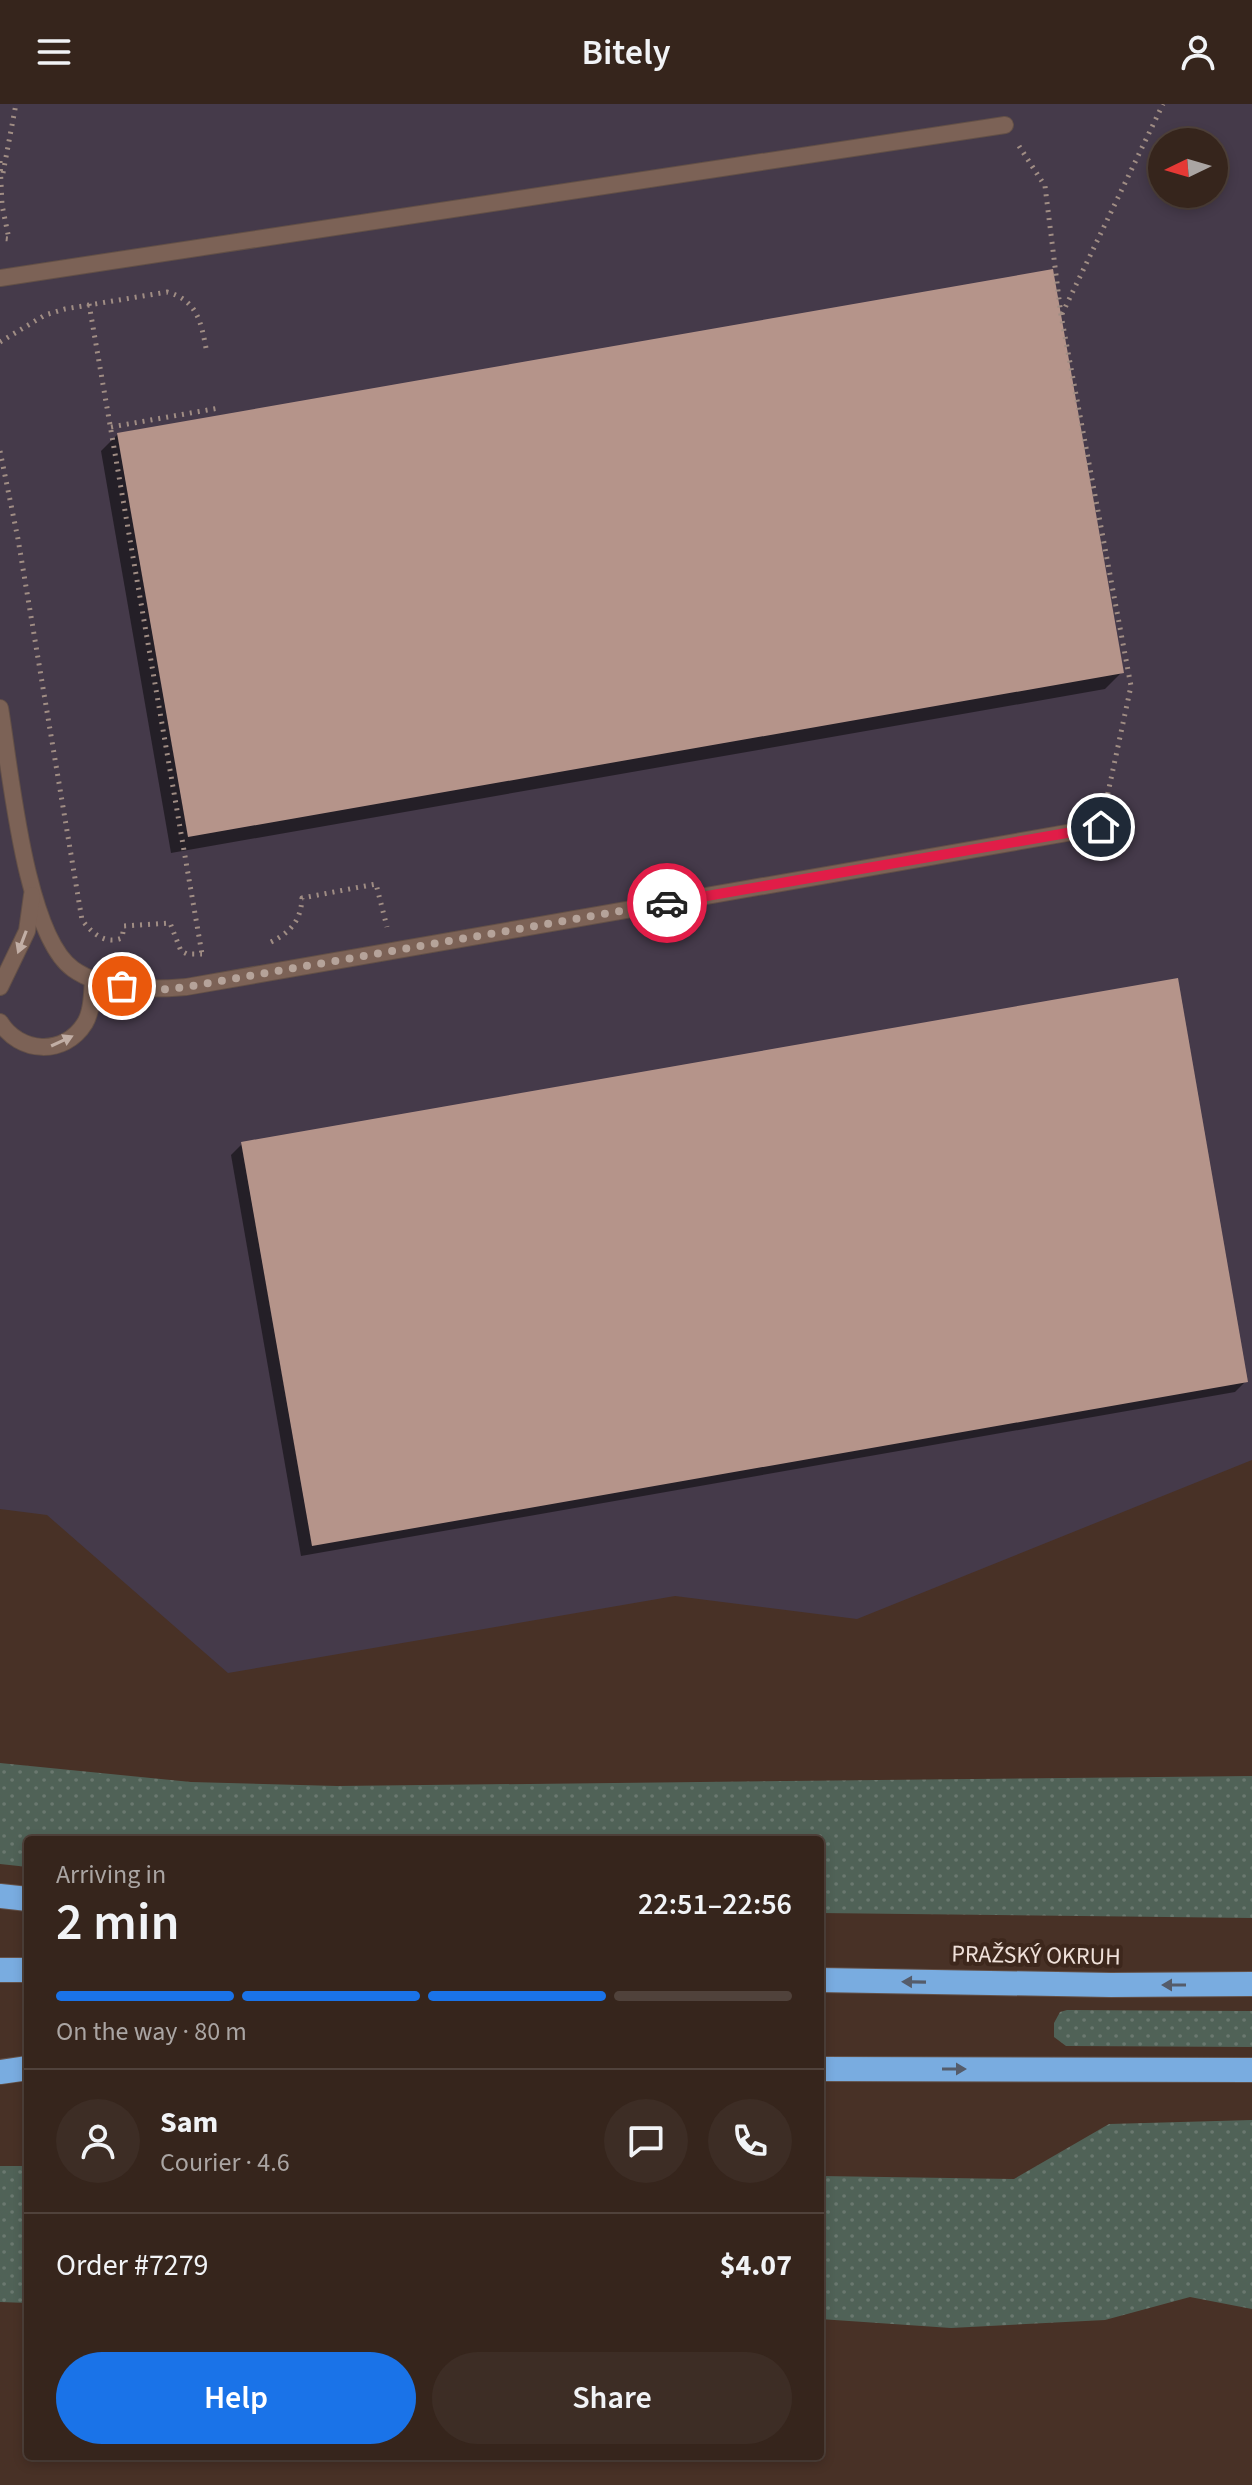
<!DOCTYPE html>
<meta charset="utf-8">
<style>
body{margin:0;font-family:"Source Sans 3",sans-serif;background:#3d2d25;color:#f1f3f6;height:100vh;display:flex;flex-direction:column;font-size:30px;white-space:nowrap}
*{box-sizing:border-box;margin:0}
p{font-size:26px;color:#aaa5a3}
.icon{flex:none;width:44px;height:44px;fill:none;stroke:currentColor;stroke-width:2;stroke-linecap:round;stroke-linejoin:round}
.map{position:relative;flex:1;overflow:hidden}
.drawer{position:absolute;left:24px;top:1732px;width:800px;height:624px;display:flex;flex-direction:column;background:#36251c;border-radius:8px;box-shadow:0 4px 12px #0003,0 0 0 2px #50423b}
.drawer>*{flex:none}
.needle{width:52px;rotate:265deg}
.fabs{position:absolute;left:1148px;top:24px;display:grid;gap:16px}
.fabs a{display:grid;place-items:center;width:80px;height:80px;border-radius:50%;background:#36251c;box-shadow:0 4px 12px #0003,0 0 0 2px #50423b;font-size:40px}
.pin{position:absolute;display:grid;place-items:center;width:68px;height:68px;color:#fff;margin:-34px;border:4px solid #fff;border-radius:50%;box-shadow:0 2px 8px #0007}
.courier{position:absolute;display:grid;place-items:center;width:80px;height:80px;margin:-40px;border:6px solid #e11d48;border-radius:50%;background:#fff;color:#222;box-shadow:0 2px 10px #0007}
.head em{font-style:normal;font-weight:600}
.head div{display:flex;flex-direction:column-reverse}
.head{display:flex;align-items:center;justify-content:space-between;height:136px;padding:0 32px}
h1{font-size:52px;font-weight:600;line-height:60px}
.bar{display:grid;grid-template-columns:repeat(4,1fr);gap:12px 8px;align-content:center;height:96px;padding:0 32px}
.bar i{height:10px;border-radius:6px;background:#50423b}
.bar .selected{background:#1a73e8}
.bar p{grid-column:span 4}
.line{display:flex;align-items:center;gap:20px;padding:0 32px;border-top:2px solid #50423b}
.line div{flex:1}
.round{display:grid;place-items:center;flex:none;width:84px;height:84px;border-radius:42px;background:#3d2d25}
.button{display:flex;gap:16px;margin-top:auto;padding:16px 32px}
.button a{flex:1;height:92px;border-radius:48px;background:#1a73e8;color:#fff;font-size:32px;font-weight:600;line-height:92px;text-align:center}
.button a+a{background:#3d2d25;color:#f1f3f6}
header{display:flex;justify-content:space-between;align-items:center;height:104px;padding:0 32px;background:#36251c;font-size:36px;font-weight:600}
.map>svg:first-child{display:block}
.industrial{fill:#453a4a;fill-rule:evenodd}
.grass{fill:url(#grass-dots)}
.shadow{fill:#0007}
.building{fill:#b5948a}
.lines{fill:none;stroke-linecap:round;stroke-linejoin:round}
.lane-casing{stroke:#635047;stroke-width:18}
.highway-casing{stroke:#635047;stroke-width:26}
.path{stroke:#a08d84;stroke-width:5;stroke-dasharray:2 6;stroke-linecap:butt}
.lane{stroke:#7c6256;stroke-width:16}
.highway{stroke:#79ace0;stroke-width:24}
.oneway{fill:#c1aea5}
.oneway2{fill:#555c6a}
.done{stroke:#b5a39a;stroke-width:8;stroke-dasharray:0 14.4}
.route{stroke:#e11d48;stroke-width:10}
.labels{text-anchor:middle;stroke-width:8;stroke-linejoin:round;paint-order:stroke}
.street-label{font-size:24px;fill:#efe0d9;stroke:#3d271c}
</style>
<header><svg class="icon" aria-label="menu" viewBox="0 0 24 24"><path d="M4 6h16M4 12h16M4 18h16"/></svg>Bitely<svg class="icon" aria-label="person" viewBox="0 0 24 24"><circle cx="12" cy="8" r="4"/><path d="M4 21q1-7 8-7t8 7"/></svg></header>
<div class="map">
<svg width="1252" height="2381" viewBox="0 0 1252 2381">
<defs>
<pattern id="grass-dots" width="8" height="8" patternUnits="userSpaceOnUse" patternTransform="scale(2)"><rect width="8" height="8" fill="#506257"/><path d="M2 2h.1M6 6h.1" fill="none" stroke="#6a786f" stroke-width="1.8" stroke-linecap="round"/></pattern>
</defs>
<rect width="100%" height="100%" fill="#483126"/>
<!-- industrial -->
<path class="industrial" d="M0,0H1252V1356L857,1515L675,1492L228,1569L47,1411L0,1405ZM1162,38H1214V90H1162Z"/>
<!-- grass -->
<g class="grass">
<path d="M0,1659L191,1678L337,1682L1252,1672V1814L820,1809V1736H28V1763L0,1760Z"/>
<path d="M1067,1906L1252,1907V1943L1066,1942L1054,1933V1919L1060,1908Z"/>
<path d="M1252,2016V2205L1190,2193L1105,2216L951,2224L820,2215V2072L1014,2075L1109,2020Z"/>
<path d="M0,2062H28V2199L0,2198Z"/>
</g>
<!-- shadow -->
<g class="shadow">
<path d="M117,331L1122,568L1105,585L171,749L101,347Z"/>
<path d="M242,1040L1246,1277L1235,1288L301,1452L231,1051Z"/>
</g>
<!-- building -->
<g class="building">
<path d="M1053,165L1124,569L188,733L117,329Z"/>
<path d="M1178,874L1248,1278L312,1442L241,1038Z"/>
</g>
<g class="lines">
<!-- lane casing -->
<g class="lane-casing">
<g id="lane">
<path d="M0,174L1005,21"/>
<path d="M0,604C10,663 25,831 73,865C104,887 151,886 186,883L1101,723"/>
<path d="M0,883L27,827L32,791"/>
<path d="M0,918C19,949 64,953 85,919C92,907 92,890 93,875"/>
</g>
</g>
<!-- highway casing -->
<g class="highway-casing">
<g id="highway">
<path d="M0,1792L28,1795"/>
<path d="M0,1866H28"/>
<path d="M820,1876L1111,1881L1252,1880"/>
<path d="M820,1965L1252,1966"/>
<path d="M0,1968L28,1964"/>
</g>
</g>
<!-- path -->
<g class="path">
<path d="M1019,42L1045,82L1061,211L1131,582L1106,698"/>
<path d="M0,57L2,101L9,135L0,134"/>
<path d="M3,69L16,0"/>
<path d="M89,200L202,850"/>
<path d="M1062,210L1163,0"/>
<path d="M0,238L45,211L65,205L167,188C197,196 201,218 206,244"/>
<path d="M111,323L219,304"/>
<path d="M0,347L18,435L82,816C92,829 105,841 122,834L124,822L170,819L181,847L187,850H202"/>
<path d="M271,838C291,828 301,816 302,794L376,780L387,823"/>
</g>
<!-- lane -->
<use href="#lane" class="lane"/>
<!-- highway -->
<use href="#highway" class="highway"/>
</g>
<!-- one-way arrows -->
<defs><path id="oneway-solid" d="M-6-.8H1V-3.2L6.5 0L1 3.2V.8H-6Z" transform="scale(2)"/></defs>
<g class="oneway">
<use href="#oneway-solid" transform="translate(22 838) rotate(111)"/>
<use href="#oneway-solid" transform="translate(62 937) rotate(-25)"/>
</g>
<g class="oneway2">
<use href="#oneway-solid" transform="translate(914 1878) rotate(-179)"/>
<use href="#oneway-solid" transform="translate(1174 1881) rotate(180)"/>
<use href="#oneway-solid" transform="translate(954 1965)"/>
</g>
<g class="lines">
<!-- done -->
<path class="done" d="M122,882L158,886L186,883L667,799"/>
<!-- route -->
<path class="route" d="M667,799L1101,723"/>
</g>
<g class="labels">
<!-- street labels -->
<g class="street-label">
<text transform="translate(1036 1851) rotate(1)" y="8">PRAŽSKÝ OKRUH</text>
</g>
</g>
</svg>
<div class="fabs">
<a><svg class="needle" viewBox="-14 -14 28 28"><path d="M0-13l5 13h-10z" fill="#e53935"/><path d="M0 13l5-13h-10z" fill="#aaa5a3"/></svg></a>
</div>
<div class="pin" style="left:122px;top:882px;background:#ea580c"><svg class="icon" aria-label="bag" viewBox="0 0 24 24"><path d="M5 8h14l-1 12H6zM9 8a3 3 0 0 1 6 0"/></svg></div>
<div class="pin" style="left:1101px;top:723px;background:#1f2937"><svg class="icon" aria-label="home" viewBox="0 0 24 24"><path d="M3 11l9-7 9 7M6 9v11h12V9"/></svg></div>
<div class="courier" style="left:667px;top:799px"><svg class="icon" aria-label="car" viewBox="0 0 24 24"><path d="M5 17H2v-5l4-1 3-4h7l3 4 3 1v5h-3M9 17h6M6 11h13"/><circle cx="7" cy="17" r="2"/><circle cx="17" cy="17" r="2"/></svg></div>
<section class="drawer">
<div class="head"><div><h1>2 min</h1><p>Arriving in</p></div><em>22:51–22:56</em></div>
<div class="bar"><i class="selected"></i><i class="selected"></i><i class="selected"></i><i></i><p>On the way · 80 m</p></div>
<div class="line" style="height:144px"><a class="round"><svg class="icon" aria-label="person" viewBox="0 0 24 24"><circle cx="12" cy="8" r="4"/><path d="M4 21q1-7 8-7t8 7"/></svg></a><div><b>Sam</b><p>Courier · 4.6</p></div><a class="round"><svg class="icon" aria-label="chat" viewBox="0 0 24 24"><path d="M4 5h16v11H9l-5 4z"/></svg></a><a class="round"><svg class="icon" aria-label="phone" viewBox="0 0 24 24"><path d="M5 4h4l2 5-3 2q2 4 5 5l2-3 5 2v4C11 20 4 13 5 4z"/></svg></a></div>
<div class="line" style="height:104px"><div>Order #7279</div><b>$4.07</b></div>
<div class="button"><a>Help</a><a>Share</a></div>
</section>
</div>
